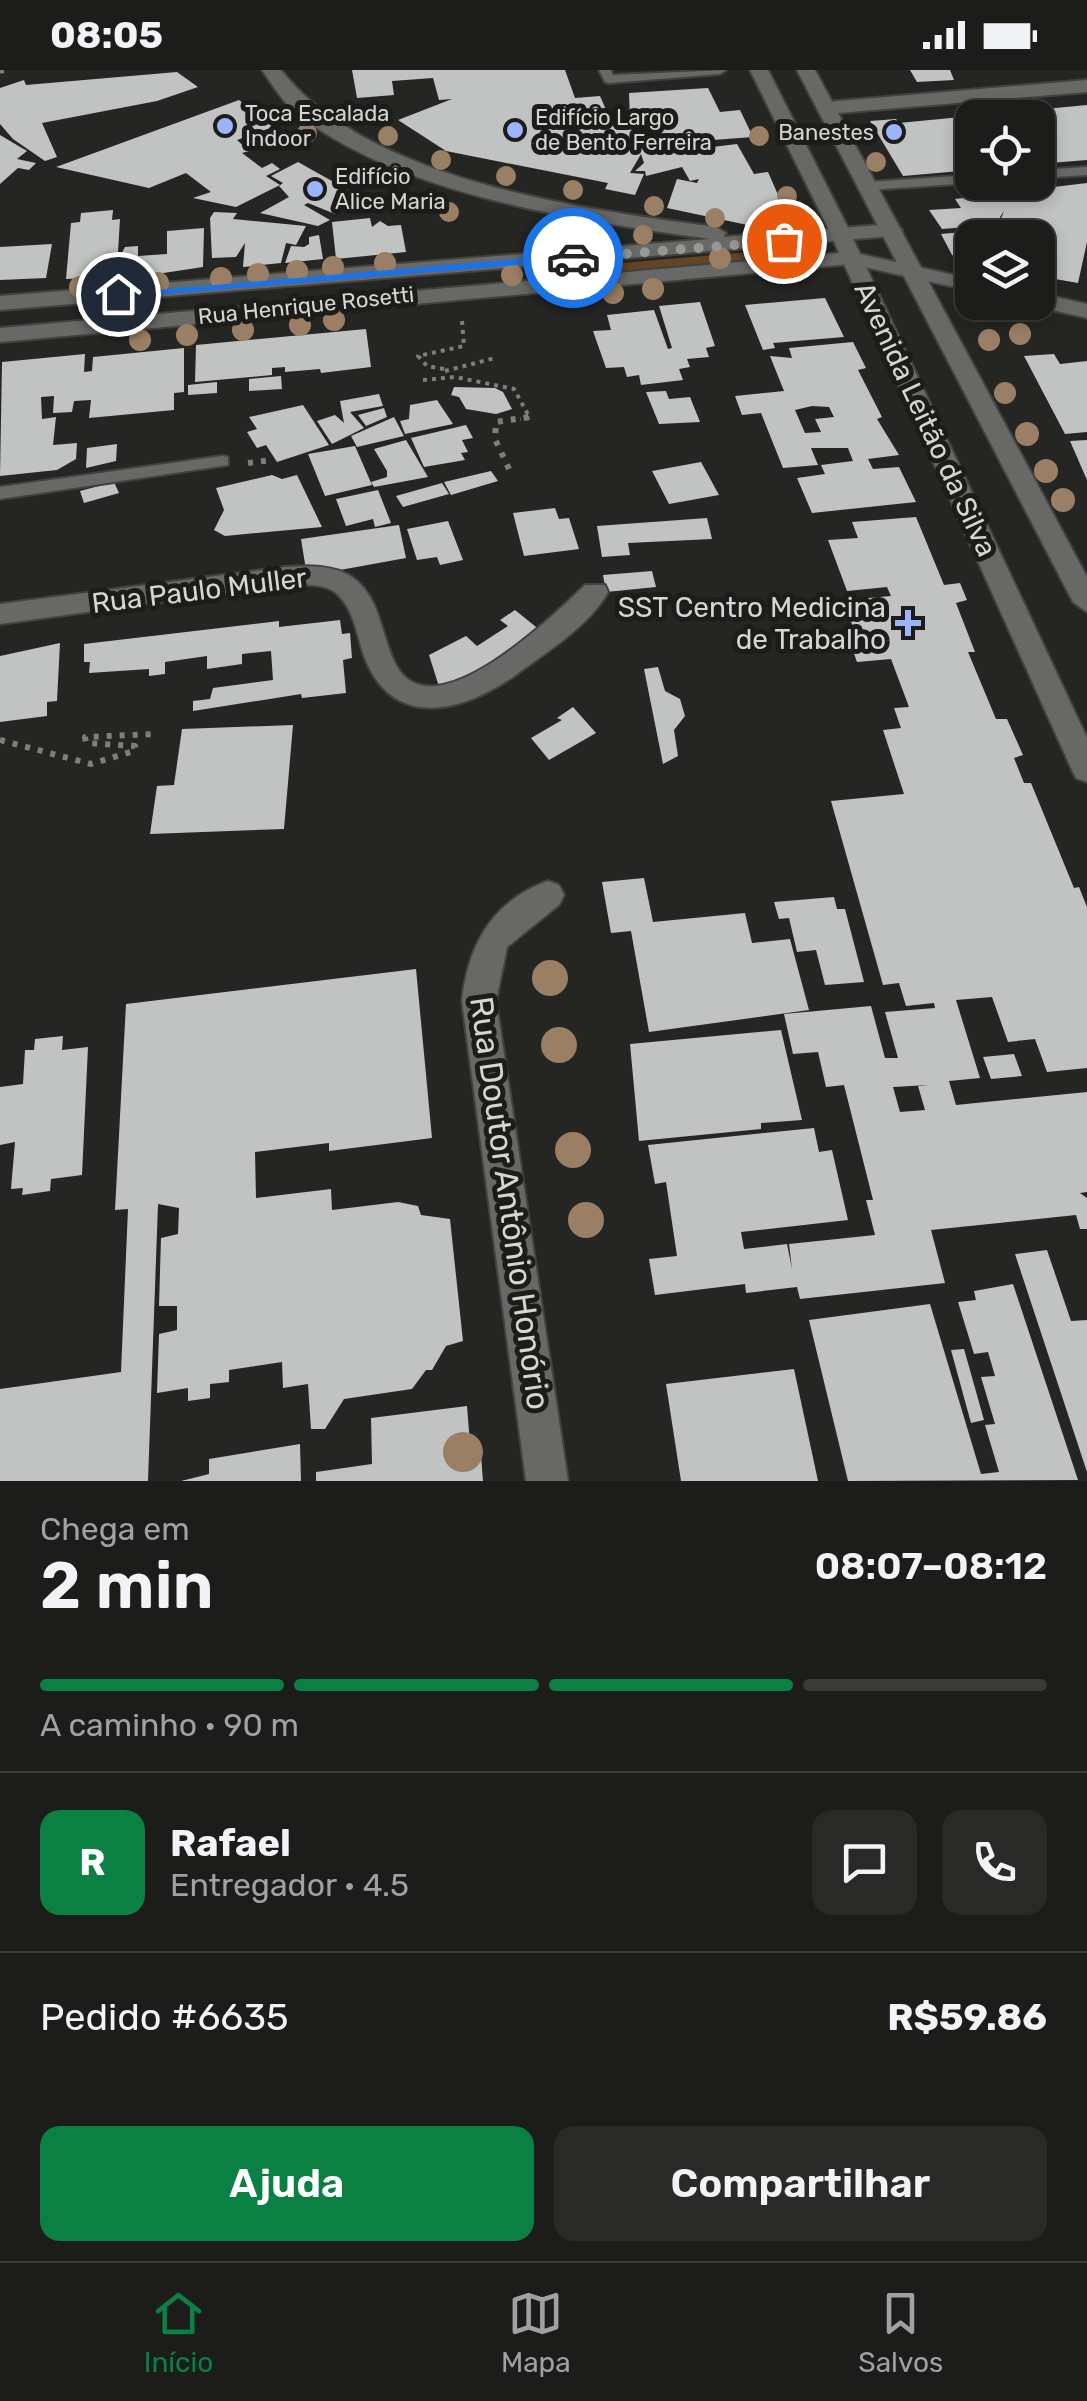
<!DOCTYPE html>
<html lang="pt">
<meta charset="utf-8">
<style>
body{margin:0;font-family:Rubik,sans-serif;background:#292927;color:#f1f3f6;height:100vh;display:flex;flex-direction:column;font-size:38px;white-space:nowrap}
*{box-sizing:border-box;margin:0}
p{font-size:32px;color:#a0a1a2}
.icon{flex:none;width:55px;height:55px;fill:none;stroke:currentColor;stroke-width:2;stroke-linecap:round;stroke-linejoin:round}
.map{position:relative;height:1411px;overflow:hidden}
.sheet{display:flex;flex-direction:column;background:#1c1c1a;flex:1}
.sheet>*{flex:none}
.controls{position:absolute;left:955px;top:30px;display:grid;gap:20px}
.controls a{display:grid;place-items:center;width:100px;height:100px;border-radius:20px;background:#1c1c1a;box-shadow:0 5px 15px #0003,0 0 0 2px #3a3a39;font-size:50px}
.pin{position:absolute;display:grid;place-items:center;width:85px;height:85px;color:#fff;margin:-42px;border:5px solid #fff;border-radius:50%;box-shadow:0 2px 10px #0007}
.courier{position:absolute;display:grid;place-items:center;width:100px;height:100px;margin:-50px;border:8px solid #1a73e8;border-radius:50%;background:#fff;color:#222;box-shadow:0 2px 12px #0007}
.headline em{font-style:normal;font-weight:600}
.headline div{display:flex;flex-direction:column-reverse}
.headline{display:flex;align-items:center;justify-content:space-between;height:170px;padding:0 40px}
h1{font-size:65px;font-weight:600;line-height:75px}
.bar{display:grid;grid-template-columns:repeat(4,1fr);gap:15px 10px;align-content:center;height:120px;padding:0 40px}
.bar i{height:12px;border-radius:8px;background:#3a3a39}
.bar .on{background:#0b8043}
.bar p{grid-column:span 4}
.line{display:flex;align-items:center;gap:25px;padding:0 40px;border-top:2px solid #3a3a39}
.line div{flex:1}
.round{display:grid;place-items:center;flex:none;width:105px;height:105px;border-radius:20px;background:#292927}
.cta{display:flex;gap:20px;margin-top:auto;padding:20px 40px}
.cta a{flex:1;height:115px;border-radius:20px;background:#0b8043;color:#fff;font-size:40px;font-weight:600;line-height:115px;text-align:center}
.cta a+a{background:#292927;color:#f1f3f6}
.status{display:flex;justify-content:space-between;align-items:center;height:70px;padding:0 50px;background:#1c1c1a;direction:ltr}
.status svg{height:28px;fill:currentColor}
.dock{display:flex;justify-content:space-around;align-items:center;height:140px;border-top:2px solid #3a3a39;background:#1c1c1a;font-size:28px;color:#a0a1a2}
.dock a{display:grid;justify-items:center;gap:5px}
.dock .on{color:#0b8043}
.map>svg:first-child{display:block}
.green{fill:#634426}
.building{fill:#c0c3c1;fill-rule:evenodd}
.lines{fill:none;stroke-linecap:round;stroke-linejoin:round}
.lane-casing{stroke:#424241;stroke-width:4}
.street-casing{stroke:#424241;stroke-width:4}
.secondary-casing{stroke:#424241;stroke-width:4}
.path-far1{stroke:#7e7e7c;stroke-width:4;stroke-dasharray:4 5;stroke-linecap:butt}
.path{stroke:#7e7e7c;stroke-width:6;stroke-dasharray:5 8;stroke-linecap:butt}
.lane{fill:#686966;fill-rule:evenodd}
.street{fill:#686966;fill-rule:evenodd}
.secondary{fill:#686966;fill-rule:evenodd}
.tree{fill:#9a7f65}
.route{fill:#1a73e8}
.done{stroke:#979896;stroke-width:10;stroke-dasharray:0 18}
.poi-dot{fill:#9bb4fd;stroke:#1c1c1a;stroke-width:4}
.labels{text-anchor:middle;stroke-width:10;stroke-linejoin:round;paint-order:stroke}
.far-poi-label{font-size:22px;fill:#d5d5d4;stroke:#1c1c1a;text-anchor:start}
.far-street-label{font-size:22px;fill:#d5d5d4;stroke:#1c1c1a}
.street-label{font-size:28px;fill:#d5d5d4;stroke:#1c1c1a}
.poi-label{font-size:28px;fill:#d5d5d4;stroke:#1c1c1a;text-anchor:end}
.near-street-label{font-size:32px;fill:#d5d5d4;stroke:#1c1c1a}
</style>
<div class="status"><b>08:05</b><svg viewBox="0 0 49 12"><path d="M0 12V9h3v3zM5 12V6h3v6zM10 12V3h3v9zM15 12V0h3v12zM26 1h20v11H26zM47 4h2v5h-2z"/></svg></div>
<div class="map">
<svg width="1087" height="1411" viewBox="0 0 1087 1411">
<rect width="100%" height="100%" fill="#252623"/>
<!-- green -->
<path class="green" d="M784,179L801,184L798,189L577,208L565,198Z"/>
<!-- building -->
<g class="building">
<path d="M352,0H565L575,28L600,26L607,42L589,44L600,52L630,50L629,23L708,18L720,42L740,40L753,67L700,71L702,75L678,77L680,81L737,74L754,104L768,102L790,152L781,162L667,138L677,109L697,113L699,109L690,111L682,97L646,106L645,101H635L644,93L641,84L630,103L644,104L635,125L605,119L608,113L446,81L398,50L452,29L439,30L433,8L392,11L394,25L357,28Z"/>
<path d="M910,0H950L954,10L917,12Z"/>
<path d="M177,2L198,17L157,31L42,53L57,87L45,91L13,69L0,54V18L24,10L26,15Z"/>
<path d="M239,30L273,57L237,70L249,81L242,83L262,98L272,93L280,99L266,106L280,115L236,137L193,128L211,122L186,103L149,118L56,97Z"/>
<path d="M1087,35V90L1038,94V48H972V100L903,106L870,51L896,49L899,53Z"/>
<path d="M0,65L27,81L17,89L36,93L29,100L18,98L0,114Z"/>
<path d="M298,92L364,129L335,144L308,133L304,135L330,150L318,156L260,143L289,127L279,116L283,113L271,106Z"/>
<path d="M1087,113V172L1078,213L1038,206V168H972V194L952,185L941,164L997,159L1004,141L995,155L942,159L929,140L961,138L955,129Z"/>
<path d="M113,140L112,150L120,149L118,182L107,183L106,207L66,209L71,153L80,152L81,143Z"/>
<path d="M214,142L237,143L233,149L306,156L296,175L286,173L281,193L243,197L245,173L236,187L212,188L210,148Z"/>
<path d="M370,148L372,157L380,151L388,156L401,155L406,182L336,189L332,152Z"/>
<path d="M204,158L203,197L137,207V198L108,200L109,192H117L125,177L138,176V186L167,184V161Z"/>
<path d="M319,165L323,189L285,193L291,176L304,177L309,174V167Z"/>
<path d="M52,174L46,208L0,210V177Z"/>
<path d="M825,228L844,267L773,273L775,278L763,280L745,235Z"/>
<path d="M700,232L715,276L706,278L709,287L687,289L690,297L679,299L683,310L641,315L639,305L627,307L624,297L606,298L593,261L611,260L607,245L654,240L668,279L672,278L659,236Z"/>
<path d="M366,259L371,297L321,303L320,299L285,302V297L272,298V305L195,312L196,275Z"/>
<path d="M853,272L866,298L858,300L882,347L877,349L899,385L868,389L873,399L899,397L916,432L812,443L797,408L825,404L821,395L853,391L848,378H811L818,395L783,398L761,343L742,345L735,326L784,321L770,286L792,288L789,278ZM812,336L829,337L834,347L815,349L821,362L805,363L795,340Z"/>
<path d="M184,278V322L174,323V340L89,348L91,330L74,331L72,342L53,343L54,326L41,327L42,349L56,347L53,375L77,373L76,389L57,400L0,406L2,292L85,284L84,302L92,301L93,287Z"/>
<path d="M1054,284L1060,294L1087,291V362L1065,364L1024,286Z"/>
<path d="M281,306L282,319L249,321V309Z"/>
<path d="M217,312V323L188,325V315Z"/>
<path d="M454,317L495,318L503,322L512,339L496,344L466,339L459,327L451,325Z"/>
<path d="M666,321L669,329L690,327L700,352L659,354L646,322Z"/>
<path d="M379,324L383,336L350,342L364,358L332,374L317,351L335,345L344,353L340,331Z"/>
<path d="M437,330L453,354L405,364L400,351L409,349L410,335Z"/>
<path d="M303,335L329,375L277,392L266,375L257,378L247,362L257,359L249,347Z"/>
<path d="M384,338L387,347L366,356L358,345Z"/>
<path d="M394,347L404,366L357,377L351,366Z"/>
<path d="M466,355L473,368L462,370L468,382L461,383L465,390L424,397L411,368Z"/>
<path d="M406,370L428,407L374,417L371,412L387,407V401L374,379Z"/>
<path d="M1087,370V410L1070,371Z"/>
<path d="M117,374L116,391L86,398L87,378Z"/>
<path d="M355,376L372,415L325,426L308,384Z"/>
<path d="M701,392L719,425L669,434L652,401Z"/>
<path d="M491,401L498,411L451,425L444,412Z"/>
<path d="M272,405L282,409L297,405L322,457L225,466L214,460L224,440L216,418Z"/>
<path d="M114,412L119,423L84,433L80,421Z"/>
<path d="M442,413L449,424L403,437L396,426Z"/>
<path d="M378,420L391,453L375,457L373,449L346,456L336,429Z"/>
<path d="M555,438L559,449L569,448L579,479L524,486L513,443Z"/>
<path d="M916,447L944,515L960,513L967,530L956,533L975,582H968L996,649H1007L1023,685L1014,688L1024,713H1031L1074,818L1079,817L1087,837V998L1047,1002L1035,969L1008,972L992,927L956,930L980,1008L949,1011L956,1035L1087,1022V1122L1080,1123L1087,1128V1159H1080L1076,1145L931,1160L945,1213L800,1229L797,1217L746,1223L745,1214L655,1225L649,1189L677,1186L666,1112L655,1114L648,1075L814,1058L819,1082L832,1080L848,1150L741,1162L744,1179L787,1174L792,1199L789,1174L875,1165L866,1130H873L844,1015L826,1017L818,982L793,984L784,944L871,936L885,988H898L885,942L935,938L934,933L906,936L899,913L883,915L831,731L904,724L883,660L901,658L894,638L909,637L891,589L857,592L845,558L853,557L850,549L843,550L836,531L891,526L887,517L847,521L828,470L858,468L852,452ZM928,1015L918,1016L925,1040L900,1042L893,1017Z"/>
<path d="M707,448L712,469L628,473L630,485L602,487L597,456Z"/>
<path d="M448,451L463,490L440,495L437,487L417,490L407,459Z"/>
<path d="M399,455L406,488L307,506L301,469Z"/>
<path d="M652,501L656,517L606,522L603,505Z"/>
<path d="M515,540L546,565L442,626L429,585L466,566L477,576L508,556L500,550Z"/>
<path d="M340,550L342,564L350,563L352,588L343,590L346,623L302,628L301,624L193,641V631L210,629L213,618L273,610L271,581L242,584V594L207,599V586L165,592V604L149,606V599L89,603L90,592H84V574L279,551V557Z"/>
<path d="M60,573L57,631L47,632V646L0,652V586Z"/>
<path d="M658,597L665,621L680,629L685,646L674,660L678,686L663,694L644,599Z"/>
<path d="M573,637L596,663L549,690L531,668L562,650L557,648Z"/>
<path d="M293,655L284,759L150,764L157,716L174,715L182,659Z"/>
<path d="M644,808L653,852L745,843L752,873L790,869L809,940L649,962L631,861L611,863L602,812Z"/>
<path d="M834,827L837,839H845L864,912L825,915L816,880L797,882L789,848L779,849L774,832Z"/>
<path d="M416,899L432,1068L329,1081V1073L255,1082L256,1128L331,1119L332,1140L398,1132L418,1136L421,1145L450,1149L463,1271L446,1276L432,1300H426L412,1319L344,1329L325,1359H311L308,1314L283,1318L282,1292L229,1300V1312L210,1314V1328L188,1331V1318L157,1323L159,1264L177,1260V1236H159L161,1168L178,1164L179,1138L158,1134L148,1411H0V1319L121,1302L128,1139L115,1140L126,934Z"/>
<path d="M781,960L802,1050L761,1053V1059L639,1071L630,974Z"/>
<path d="M63,966L62,980L88,977L82,1105L51,1109L50,1121L22,1125L23,1118L11,1119L15,1072L0,1075V1017L23,1014L25,980H34L35,969Z"/>
<path d="M1014,984L1022,1006L991,1009L983,987Z"/>
<path d="M1047,1180L1071,1251L1087,1250V1402L1015,1184Z"/>
<path d="M1013,1214L1078,1410L848,1411L809,1250L930,1234L981,1404L999,1402L985,1355L995,1354L981,1307L995,1306L988,1282L974,1284L958,1232L976,1230L974,1221Z"/>
<path d="M964,1279L984,1350L971,1353L951,1280Z"/>
<path d="M794,1299L818,1411H681L666,1314Z"/>
<path d="M467,1336L471,1387L481,1386L483,1411H316V1402L372,1394L371,1348Z"/>
<path d="M300,1374L301,1411H181L209,1404V1389Z"/>
</g>
<g class="lines">
<!-- lane casing -->
<g class="lane-casing">
<g id="lane">
<path d="M599,0H611L613,5L726,0L720,4L609,13L605,12Z"/>
<path d="M1087,97V105L1038,108V100Z"/>
<path d="M972,105V113L868,120L861,116L868,112Z"/>
<path d="M222,386L228,387V395L0,429V417Z"/>
</g>
</g>
<!-- street casing -->
<g class="street-casing">
<g id="street">
<path d="M262,0H281C368,111 582,139 716,157L726,163L723,167L892,154L902,160L892,166L0,240V226L710,169C581,151 400,126 295,42C282,31 272,14 262,0Z"/>
<path d="M1087,10V22L827,44L818,38L827,32Z"/>
<path d="M851,182L972,209V221L851,194L0,272V258Z"/>
<path d="M1038,223L1087,234V248L1030,235L1038,232Z"/>
<path d="M284,497C306,496 332,494 352,507C381,527 381,567 396,595C433,664 554,545 585,515H605L608,522C590,555 547,582 517,604C464,642 393,662 364,586C357,565 354,539 336,523C322,512 301,515 284,515L0,554V534Z"/>
<path d="M548,811L559,815L564,825L559,835L507,877L496,931L568,1411H526L462,931C468,875 492,831 548,811Z"/>
</g>
</g>
<!-- secondary casing -->
<g class="secondary-casing">
<g id="secondary">
<path d="M750,0H768L846,154L1087,668V712L1076,708L1072,700L826,154Z"/>
<path d="M797,0H815L1087,507V542L1073,532Z"/>
</g>
</g>
<!-- path-far1 -->
<g class="path-far1">
<path d="M0,2L7,0"/>
<path d="M444,299L427,296L418,286L464,276L462,251"/>
<path d="M445,301L495,288"/>
<path d="M423,310L455,307L514,319L530,348L520,349"/>
</g>
<!-- path -->
<g class="path">
<path d="M248,393L272,390"/>
<path d="M509,399L495,369L496,352L529,347"/>
<path d="M0,670L91,694L134,681L135,676L86,673L85,667L156,664"/>
</g>
<!-- lane -->
<use href="#lane" class="lane"/>
<!-- street -->
<use href="#street" class="street"/>
<!-- secondary -->
<use href="#secondary" class="secondary"/>
</g>
<!-- trees -->
<g class="tree">
<circle cx="307" cy="63" r="10"/>
<circle cx="388" cy="66" r="10"/>
<circle cx="759" cy="66" r="10"/>
<circle cx="441" cy="90" r="10"/>
<circle cx="876" cy="92" r="10"/>
<circle cx="362" cy="106" r="10"/>
<circle cx="506" cy="106" r="10"/>
<circle cx="573" cy="120" r="10"/>
<circle cx="787" cy="126" r="10"/>
<circle cx="654" cy="136" r="10"/>
<circle cx="449" cy="142" r="10"/>
<circle cx="715" cy="148" r="10"/>
<circle cx="594" cy="161" r="10"/>
<circle cx="643" cy="165" r="10"/>
<circle cx="774" cy="181" r="11"/>
<circle cx="720" cy="188" r="11"/>
<circle cx="385" cy="193" r="11"/>
<circle cx="333" cy="197" r="11"/>
<circle cx="592" cy="198" r="11"/>
<circle cx="297" cy="201" r="11"/>
<circle cx="559" cy="201" r="11"/>
<circle cx="258" cy="204" r="11"/>
<circle cx="512" cy="205" r="11"/>
<circle cx="221" cy="208" r="11"/>
<circle cx="158" cy="213" r="11"/>
<circle cx="122" cy="214" r="11"/>
<circle cx="80" cy="217" r="11"/>
<circle cx="653" cy="219" r="11"/>
<circle cx="613" cy="223" r="11"/>
<circle cx="334" cy="250" r="11"/>
<circle cx="300" cy="255" r="11"/>
<circle cx="243" cy="260" r="11"/>
<circle cx="1020" cy="264" r="11"/>
<circle cx="187" cy="265" r="11"/>
<circle cx="140" cy="270" r="11"/>
<circle cx="989" cy="270" r="11"/>
<circle cx="1005" cy="323" r="11"/>
<circle cx="1027" cy="364" r="12"/>
<circle cx="1046" cy="401" r="12"/>
<circle cx="1063" cy="430" r="12"/>
<circle cx="550" cy="908" r="18"/>
<circle cx="559" cy="975" r="18"/>
<circle cx="573" cy="1080" r="18"/>
<circle cx="586" cy="1150" r="18"/>
<circle cx="463" cy="1382" r="20"/>
</g>
<!-- route -->
<path class="route" d="M573,184L577,190L118,228L112,224Z"/>
<g class="lines">
<!-- done -->
<path class="done" d="M573,188L784,171"/>
</g>
<!-- markers -->
<g class="poi-dot">
<circle cx="225" cy="56" r="10"/>
<circle cx="515" cy="60" r="10"/>
<circle cx="894" cy="62" r="10"/>
<circle cx="315" cy="119" r="10"/>
<path d="M903 538h10v10h10v10h-10v10h-10v-10h-10v-10h10z"/>
</g>
<g class="labels">
<!-- far-poi labels -->
<g class="far-poi-label">
<text x="245" y="51">Toca Escalada<tspan x="245" dy="25">Indoor</tspan></text>
<text x="535" y="55">Edifício Largo<tspan x="535" dy="25">de Bento Ferreira</tspan></text>
<text x="874" y="70" text-anchor="end">Banestes</text>
<text x="335" y="114">Edifício<tspan x="335" dy="25">Alice Maria</tspan></text>
</g>
<!-- far-street labels -->
<g class="far-street-label">
<text transform="translate(306 235) rotate(-6)" y="8">Rua Henrique Rosetti</text>
</g>
<!-- street labels -->
<g class="street-label">
<text transform="translate(926 349) rotate(65)" y="10">Avenida Leitão da Silva</text>
<text transform="translate(199 520) rotate(-7)" y="10">Rua Paulo Muller</text>
</g>
<!-- poi labels -->
<g class="poi-label">
<text x="886" y="547">SST Centro Medicina<tspan x="886" dy="32">de Trabalho</tspan></text>
</g>
<!-- near-street labels -->
<g class="near-street-label">
<text transform="translate(510 1133) rotate(82)" y="11">Rua Doutor Antônio Honório</text>
</g>
</g>
</svg>
<div class="controls">
<a><svg class="icon" aria-label="locate" viewBox="0 0 24 24"><circle cx="12" cy="12" r="6"/><path d="M12 2v4M12 18v4M2 12h4M18 12h4"/></svg></a>
<a><svg class="icon" aria-label="layers" viewBox="0 0 24 24"><path d="M12 4l9 5-9 5-9-5zM3 14l9 5 9-5"/></svg></a>
</div>
<div class="pin" style="left:784px;top:171px;background:#ea580c"><svg class="icon" aria-label="bag" viewBox="0 0 24 24"><path d="M5 8h14l-1 12H6zM9 8a3 3 0 0 1 6 0"/></svg></div>
<div class="pin" style="left:118px;top:224px;background:#1f2937"><svg class="icon" aria-label="home" viewBox="0 0 24 24"><path d="M3 11l9-7 9 7M6 9v11h12V9"/></svg></div>
<div class="courier" style="left:573px;top:188px"><svg class="icon" aria-label="car" viewBox="0 0 24 24"><path d="M5 17H2v-5l4-1 3-4h7l3 4 3 1v5h-3M9 17h6M6 11h13"/><circle cx="7" cy="17" r="2"/><circle cx="17" cy="17" r="2"/></svg></div>
</div>
<section class="sheet">
<div class="headline"><div><h1>2 min</h1><p>Chega em</p></div><em>08:07–08:12</em></div>
<div class="bar"><i class="on"></i><i class="on"></i><i class="on"></i><i></i><p>A caminho · 90 m</p></div>
<div class="line" style="height:180px"><b class="round" style="background:#0b8043;color:#fff">R</b><div><b>Rafael</b><p>Entregador · 4.5</p></div><a class="round"><svg class="icon" aria-label="chat" viewBox="0 0 24 24"><path d="M4 5h16v11H9l-5 4z"/></svg></a><a class="round"><svg class="icon" aria-label="phone" viewBox="0 0 24 24"><path d="M5 4h4l2 5-3 2q2 4 5 5l2-3 5 2v4C11 20 4 13 5 4z"/></svg></a></div>
<div class="line" style="height:130px"><div>Pedido #6635</div><b>R$59.86</b></div>
<div class="cta"><a>Ajuda</a><a>Compartilhar</a></div>
</section>
<nav class="dock">
<a class="on"><svg class="icon" aria-label="home" viewBox="0 0 24 24"><path d="M3 11l9-7 9 7M6 9v11h12V9"/></svg>Início</a>
<a><svg class="icon" aria-label="map" viewBox="0 0 24 24"><path d="M3 6l6-2 6 2 6-2v14l-6 2-6-2-6 2zM9 4v14M15 6v14"/></svg>Mapa</a>
<a><svg class="icon" aria-label="saved" viewBox="0 0 24 24"><path d="M7 4h10v16l-5-4-5 4z"/></svg>Salvos</a>
</nav>
